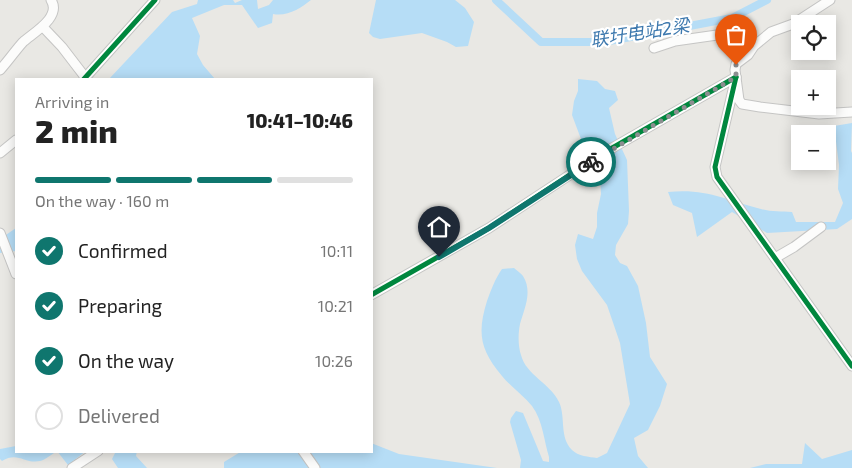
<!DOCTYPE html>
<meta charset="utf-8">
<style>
body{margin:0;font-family:"Exo 2","Noto Sans SC",sans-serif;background:#f6f6f6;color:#222;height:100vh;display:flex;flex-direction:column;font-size:19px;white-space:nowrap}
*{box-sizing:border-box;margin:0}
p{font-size:16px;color:#767676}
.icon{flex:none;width:28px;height:28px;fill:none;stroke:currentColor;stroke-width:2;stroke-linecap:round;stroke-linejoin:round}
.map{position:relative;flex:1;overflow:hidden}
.panel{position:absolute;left:15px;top:78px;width:358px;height:375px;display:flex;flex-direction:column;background:#fff;border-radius:0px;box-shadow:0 2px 12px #0003}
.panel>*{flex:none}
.tools{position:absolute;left:791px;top:15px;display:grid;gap:10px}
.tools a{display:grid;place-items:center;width:45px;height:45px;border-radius:0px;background:#fff;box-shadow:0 2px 12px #0003;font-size:25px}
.pin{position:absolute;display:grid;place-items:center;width:42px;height:42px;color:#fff;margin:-51px -21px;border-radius:50% 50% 50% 0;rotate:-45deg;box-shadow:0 0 5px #0007}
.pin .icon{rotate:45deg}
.courier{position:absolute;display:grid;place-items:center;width:50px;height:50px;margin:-25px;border:4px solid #0f766e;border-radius:50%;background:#fff;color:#222;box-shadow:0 1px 6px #0007}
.headline em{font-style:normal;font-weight:800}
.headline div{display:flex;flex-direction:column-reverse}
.headline{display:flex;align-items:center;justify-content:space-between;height:85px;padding:0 20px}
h1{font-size:32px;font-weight:800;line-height:38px}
.bar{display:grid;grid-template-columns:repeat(4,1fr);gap:8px 5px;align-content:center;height:60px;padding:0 20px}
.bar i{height:6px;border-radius:4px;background:#e0e0e0}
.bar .selected{background:#0f766e}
.bar p{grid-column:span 4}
ol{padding:0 20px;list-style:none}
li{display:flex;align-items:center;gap:15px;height:55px}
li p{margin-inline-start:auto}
li .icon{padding:5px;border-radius:50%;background:#0f766e;color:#fff;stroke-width:4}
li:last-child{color:#767676}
li i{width:28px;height:28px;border:2px solid #e0e0e0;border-radius:50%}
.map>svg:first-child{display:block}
.water{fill:#b6ddf6}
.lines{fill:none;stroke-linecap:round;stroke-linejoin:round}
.canal{stroke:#b6ddf6;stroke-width:8}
.minor-casing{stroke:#c5c5c4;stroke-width:11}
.minor{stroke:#fcfcfb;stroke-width:9}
.cycleway-casing{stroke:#fff;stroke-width:8}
.cycleway{stroke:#00873e;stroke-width:5}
.done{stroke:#8c8e90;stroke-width:5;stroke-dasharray:0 9}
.route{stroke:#0f766e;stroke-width:6}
.labels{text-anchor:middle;stroke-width:4.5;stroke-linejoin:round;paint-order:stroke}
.water-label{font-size:18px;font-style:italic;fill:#3e79ae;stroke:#fff}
</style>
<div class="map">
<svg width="852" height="468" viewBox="0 0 852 468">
<rect width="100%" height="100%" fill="#e9e8e4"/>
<!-- water -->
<g class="water">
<path d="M198,0H233L235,3L242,0H257L258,9L269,5L273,0H311C301,8 287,17 273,14L272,23L258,28L242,5H224L192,18L200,36L197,54L203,65L215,79H109L172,12L197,4Z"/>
<path d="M376,0H455L465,8L474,22L468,46L456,47L447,42L422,33L380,39L373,37L369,33Z"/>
<path d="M578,79L597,81L605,89L615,91L618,100L609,108L615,134L627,160L629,211L628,224L616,245L615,255L620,263L627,266L638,286L646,323L650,357L667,384L660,406L648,430L634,438L638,456L648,468H520L521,460L510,422L511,418L516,411L523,413L543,461L549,462V457C544,441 543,421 532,406C523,395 511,387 502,376C480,350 477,333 487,301C491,290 495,279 502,269L514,268C517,271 521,273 523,276C533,292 524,309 520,324C518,334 518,346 521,355C526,375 550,383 559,402C566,417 559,437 572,450C578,456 589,457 597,458L607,453L630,404L620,343L607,305L582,271L577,259L575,245L578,234L593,239L597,227V213L601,194L600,177L598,168L584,147L572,115L574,101L578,91Z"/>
<path d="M852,123L851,151L852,153V219L837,229L767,233L732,212L697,237L692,213L673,205L668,192C706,188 726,200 761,209C771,212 782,211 792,212L796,222H835L843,203L838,189L839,165L834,126Z"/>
<path d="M16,228V251L0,253V239Z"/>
<path d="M371,443L399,454L497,468H224V462L242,451H371Z"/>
<path d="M805,443L822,459L852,450V468H750L766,464H802Z"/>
<path d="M16,446V451H86L68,465L57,451C52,454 45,460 40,461C24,464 18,451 2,461L0,459V449Z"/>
<path d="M116,451H137L136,456L147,468H118L112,459Z"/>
</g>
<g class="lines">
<!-- canal -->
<path class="canal" d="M496,0L541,42H604L732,18L767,0"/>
<!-- minor casing -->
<g class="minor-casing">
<g id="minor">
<path d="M830,0L793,24L771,32L754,46L748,55L736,64L735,70L739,100L742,104L760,107L819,114L852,112"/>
<path d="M43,27L62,47L85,77"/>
<path d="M654,48L675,41L738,32L747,36L738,61"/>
<path d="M0,70C8,61 15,51 23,42C33,33 62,17 51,0"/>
<path d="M736,77L715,167L717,177L852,366"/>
<path d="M84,79L155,0"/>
<path d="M0,153L16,140"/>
<path d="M0,233L16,274"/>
<path d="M775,258L794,247L821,227"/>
<path d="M371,295L489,228L600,155L736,77"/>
<path d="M303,451L315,468"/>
<path d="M72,468L98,451"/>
</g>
</g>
<!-- minor -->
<use href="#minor" class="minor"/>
<!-- cycleway casing -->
<g class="cycleway-casing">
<g id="cycleway">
<path d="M736,77L715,167L717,177L852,366"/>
<path d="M84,79L155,0"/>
<path d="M371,295L489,228L600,155L736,77"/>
</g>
</g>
<!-- cycleway -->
<use href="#cycleway" class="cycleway"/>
</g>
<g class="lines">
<!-- done -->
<path class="done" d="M591,162L736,77V65"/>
<!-- route -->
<path class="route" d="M439,257L489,228L591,162"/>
</g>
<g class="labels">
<!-- water labels -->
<g class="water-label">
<text transform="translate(640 33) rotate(-9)" y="6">联圩电站2梁</text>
</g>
</g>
</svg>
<div class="tools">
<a><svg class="icon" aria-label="locate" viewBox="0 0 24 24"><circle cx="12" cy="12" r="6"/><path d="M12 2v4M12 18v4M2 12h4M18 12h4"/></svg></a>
<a>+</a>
<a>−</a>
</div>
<div class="pin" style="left:736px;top:65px;background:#ea580c"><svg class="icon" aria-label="bag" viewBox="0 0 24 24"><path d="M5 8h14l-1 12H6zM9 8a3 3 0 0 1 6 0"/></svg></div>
<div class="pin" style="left:439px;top:257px;background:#1f2937"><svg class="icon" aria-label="home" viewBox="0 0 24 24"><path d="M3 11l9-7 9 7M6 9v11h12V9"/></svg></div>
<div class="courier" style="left:591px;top:162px"><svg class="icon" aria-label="bike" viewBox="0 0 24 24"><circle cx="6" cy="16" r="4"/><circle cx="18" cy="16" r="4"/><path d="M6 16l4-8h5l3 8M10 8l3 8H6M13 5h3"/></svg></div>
<section class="panel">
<div class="headline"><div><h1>2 min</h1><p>Arriving in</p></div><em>10:41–10:46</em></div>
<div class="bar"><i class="selected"></i><i class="selected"></i><i class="selected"></i><i></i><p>On the way · 160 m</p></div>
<ol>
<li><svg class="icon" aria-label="check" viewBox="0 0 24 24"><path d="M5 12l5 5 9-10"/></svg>Confirmed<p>10:11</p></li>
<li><svg class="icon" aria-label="check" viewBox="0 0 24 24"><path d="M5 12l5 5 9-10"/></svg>Preparing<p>10:21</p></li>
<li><svg class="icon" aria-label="check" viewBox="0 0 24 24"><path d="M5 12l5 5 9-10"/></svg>On the way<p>10:26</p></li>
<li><i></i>Delivered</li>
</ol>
</section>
</div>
